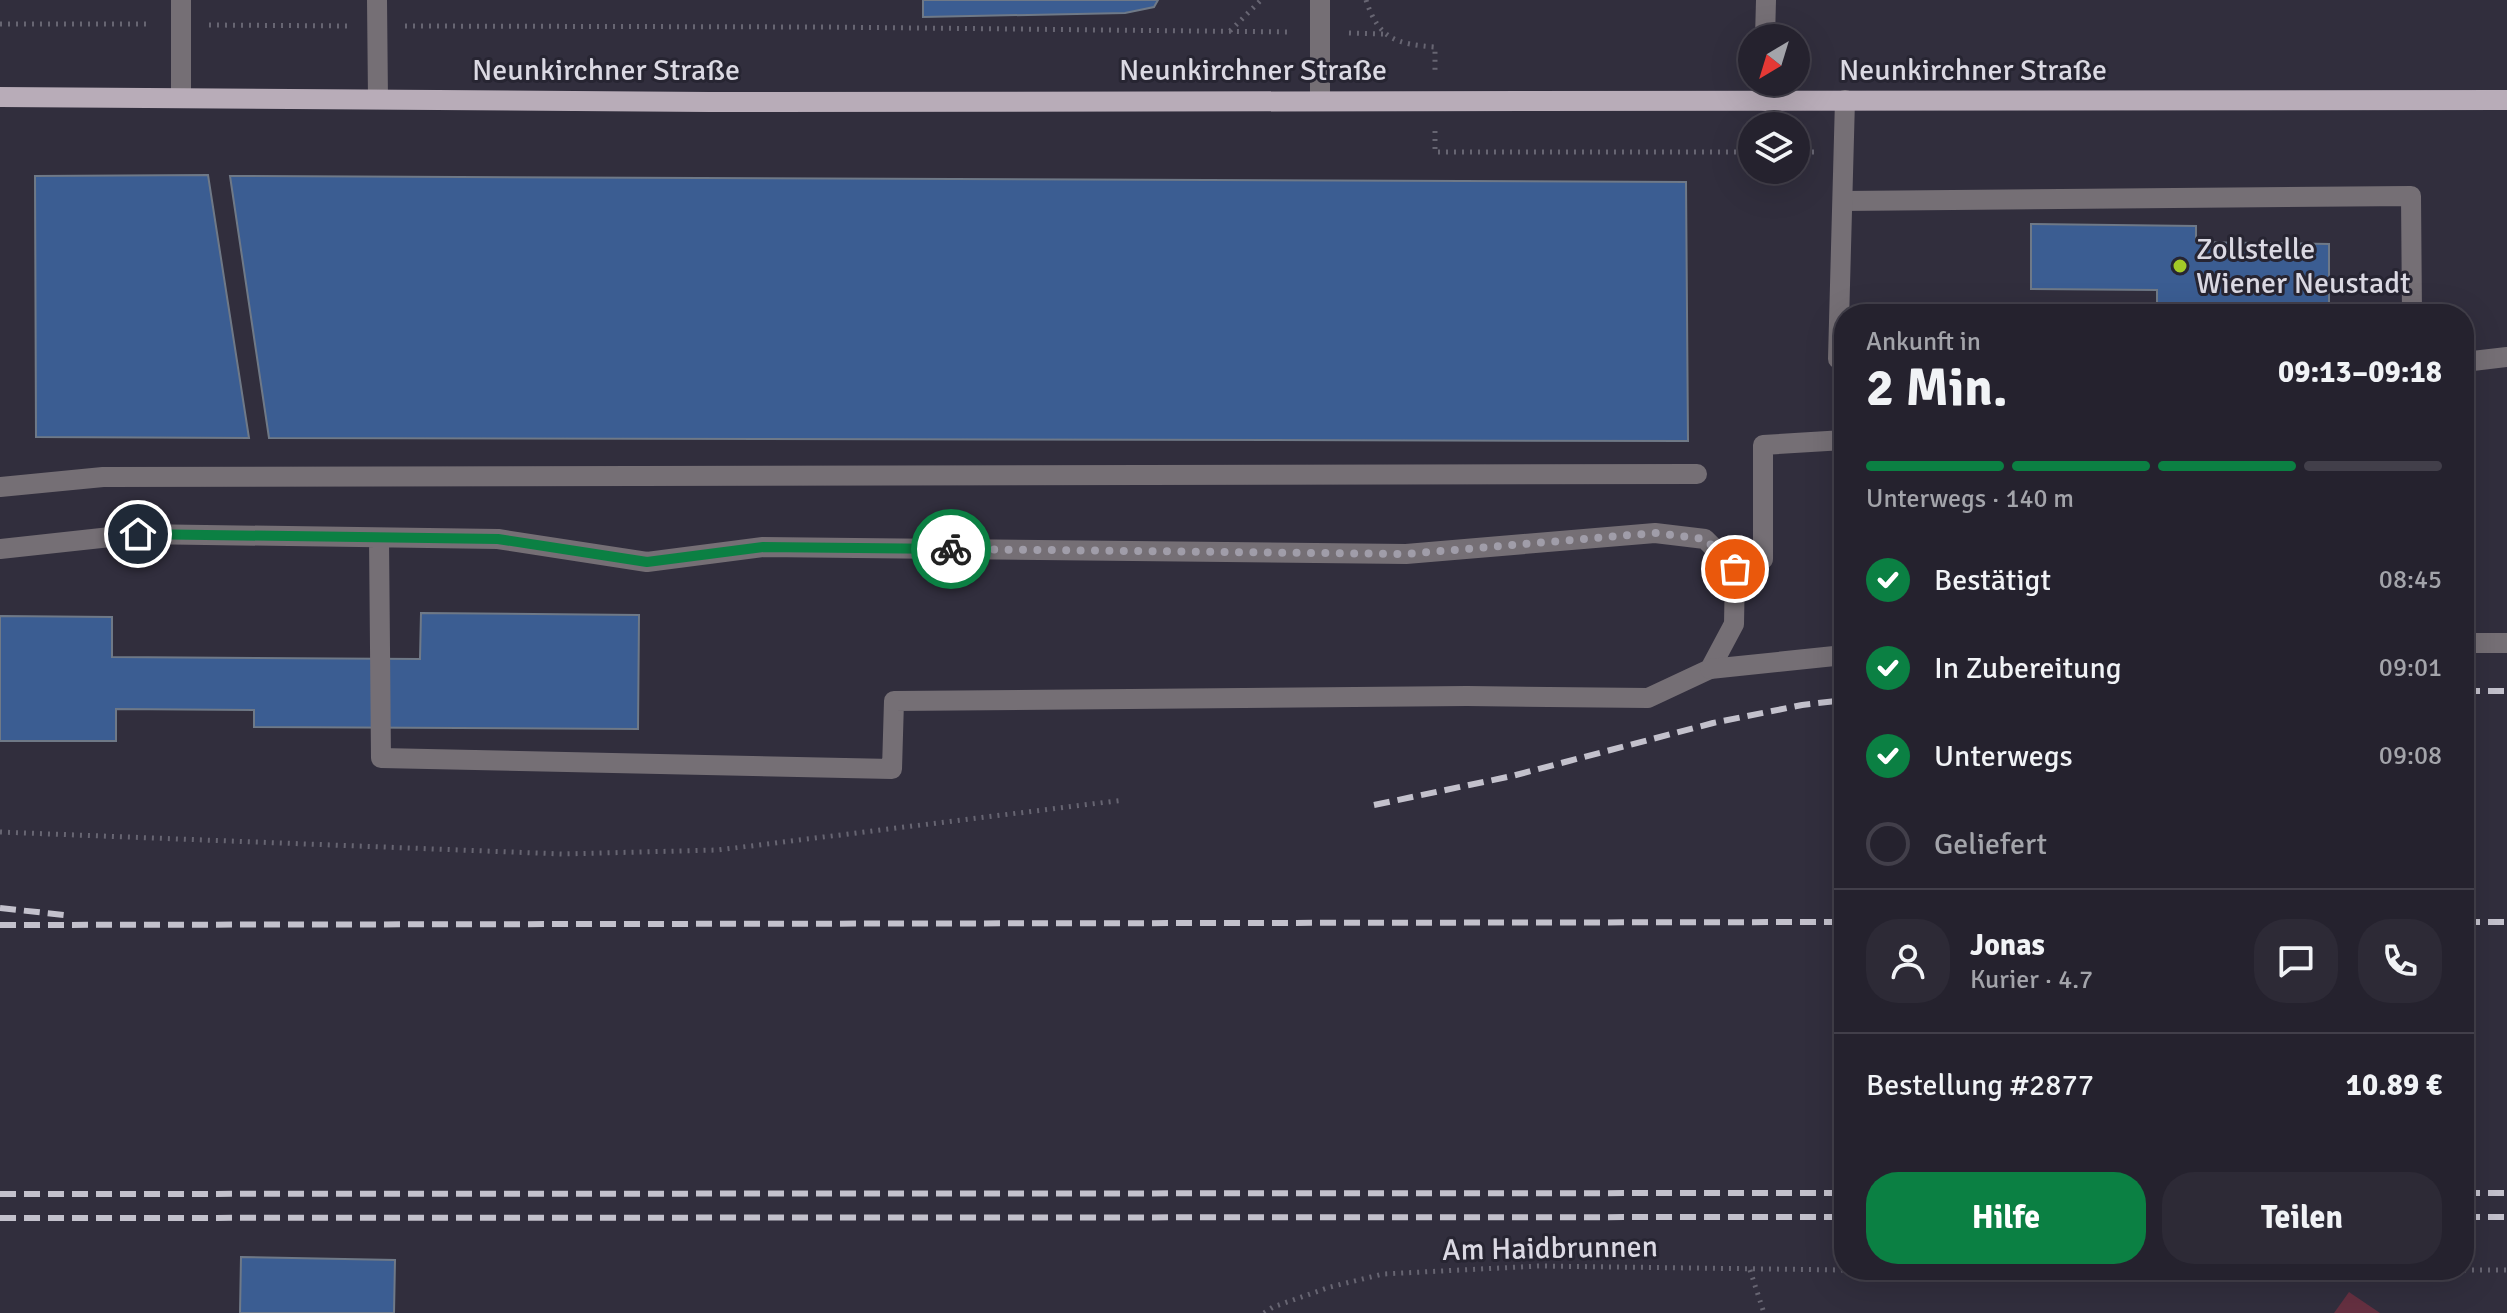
<!DOCTYPE html>
<html lang="de">
<meta charset="utf-8">
<style>
body{margin:0;font-family:Signika,sans-serif;background:#2d2a36;color:#f1f3f6;height:100vh;display:flex;flex-direction:column;font-size:30px;white-space:nowrap}
*{box-sizing:border-box;margin:0}
p{font-size:26px;color:#a3a4aa}
.icon{flex:none;width:44px;height:44px;fill:none;stroke:currentColor;stroke-width:2;stroke-linecap:round;stroke-linejoin:round}
.map{position:relative;flex:1;overflow:hidden}
.side{position:absolute;left:1834px;top:304px;width:640px;height:976px;display:flex;flex-direction:column;background:#25222e;border-radius:32px;box-shadow:0 8px 32px #0002,0 0 0 2px #423f4a}
.side>*{flex:none}
.needle{width:52px;rotate:218deg}
.tools{position:absolute;left:1738px;top:24px;display:grid;gap:16px}
.tools a{display:grid;place-items:center;width:72px;height:72px;border-radius:50%;background:#25222e;box-shadow:0 8px 32px #0002,0 0 0 2px #423f4a;font-size:40px}
.pin{position:absolute;display:grid;place-items:center;width:68px;height:68px;color:#fff;margin:-34px;border:4px solid #fff;border-radius:50%;box-shadow:0 2px 8px #0007}
.courier{position:absolute;display:grid;place-items:center;width:80px;height:80px;margin:-40px;border:6px solid #0b8043;border-radius:50%;background:#fff;color:#222;box-shadow:0 2px 10px #0007}
.head em{font-style:normal;font-weight:700}
.head div{display:flex;flex-direction:column-reverse}
.head{display:flex;align-items:center;justify-content:space-between;height:136px;padding:0 32px}
h1{font-size:52px;font-weight:700;line-height:60px}
.bar{display:grid;grid-template-columns:repeat(4,1fr);gap:12px 8px;align-content:center;height:96px;padding:0 32px}
.bar i{height:10px;border-radius:6px;background:#423f4a}
.bar .on{background:#0b8043}
.bar p{grid-column:span 4}
.line{display:flex;align-items:center;gap:20px;padding:0 32px;border-top:2px solid #423f4a}
.line div{flex:1}
.round{display:grid;place-items:center;flex:none;width:84px;height:84px;border-radius:32px;background:#2d2a36}
ol{padding:0 32px;list-style:none}
li{display:flex;align-items:center;gap:24px;height:88px}
li p{margin-inline-start:auto}
li .icon{padding:8px;border-radius:50%;background:#0b8043;color:#fff;stroke-width:4}
li:last-child{color:#a3a4aa}
li i{width:44px;height:44px;border:4px solid #423f4a;border-radius:50%}
.primary-button{display:flex;gap:16px;margin-top:auto;padding:16px 32px}
.primary-button a{flex:1;height:92px;border-radius:32px;background:#0b8043;color:#fff;font-size:32px;font-weight:700;line-height:92px;text-align:center}
.primary-button a+a{background:#2d2a36;color:#f1f3f6}
.map>svg:first-child{display:block}
.green{fill:#653041}
.building{fill:#3b5d92;stroke:#6f7987;stroke-width:2}
.lines{fill:none;stroke-linecap:round;stroke-linejoin:round}
.path{stroke:#676572;stroke-width:5;stroke-dasharray:2 6;stroke-linecap:butt}
.minor{stroke:#756f75;stroke-width:20}
.major{stroke:#b8acb8;stroke-width:20}
.rail{stroke:#c3c1cc;stroke-width:6;stroke-dasharray:16 8;stroke-linecap:butt}
.done{stroke:#a09da9;stroke-width:8;stroke-dasharray:0 14.4}
.route{stroke:#0b8043;stroke-width:10}
.poi-dot{fill:#a3c927;stroke:#272532;stroke-width:3}
.labels{text-anchor:middle;stroke-width:6;stroke-linejoin:round;paint-order:stroke}
.street-label{font-size:30px;fill:#dbd9e3;stroke:#272532}
.poi-label{font-size:30px;fill:#dbd9e3;stroke:#272532;text-anchor:start}
</style>
<div class="map">
<svg width="2507" height="1313" viewBox="0 0 2507 1313">
<rect width="100%" height="100%" fill="#312e3d"/>
<!-- green -->
<path class="green" d="M2349,1292L2380,1313H2334Z"/>
<!-- building -->
<g class="building">
<path d="M923,0H1158L1154,7L1125,13L923,17Z"/>
<path d="M208,175L249,438L36,437L35,176Z"/>
<path d="M230,176L1686,182L1688,441L269,438Z"/>
<path d="M2031,224L2196,226V242L2329,244V314H2157V290L2031,289Z"/>
<path d="M421,613L639,615L638,729L254,727V710L116,709V741H0V616L112,617V657L420,659Z"/>
<path d="M241,1257L395,1260L394,1313H240Z"/>
</g>
<g class="lines">
<!-- path -->
<g class="path">
<path d="M1366,0C1379,40 1397,44 1435,47V73"/>
<path d="M0,24H151"/>
<path d="M209,25L351,26"/>
<path d="M405,26L825,27L1291,32"/>
<path d="M1230,31L1261,0"/>
<path d="M1349,33L1383,34"/>
<path d="M1435,131V152H1752"/>
<path d="M1796,152H1815"/>
<path d="M0,832L562,854L718,850L1124,800"/>
<path d="M1750,1270L1764,1313"/>
<path d="M2464,1270H2507"/>
<path d="M1264,1313L1273,1307L1330,1287L1383,1274L1539,1266L1844,1270"/>
</g>
<!-- minor -->
<g class="minor">
<path d="M377,0L378,99"/>
<path d="M1765,38L1766,0"/>
<path d="M181,97V0"/>
<path d="M1320,100V0"/>
<path d="M1765,101V82"/>
<path d="M1843,201L2411,196L2412,314"/>
<path d="M1844,359H1838L1845,100"/>
<path d="M2464,362L2507,357"/>
<path d="M0,487L103,477L1697,474"/>
<path d="M0,549L138,534L498,539L647,562L763,547L1406,554L1655,533L1705,539L1735,569L1734,624L1710,669L1648,698L1467,696L894,701L892,769L381,758L379,538"/>
<path d="M1735,569L1763,559V445L1844,440"/>
<path d="M2464,643H2507"/>
<path d="M1710,669L1844,655"/>
</g>
<!-- major -->
<path class="major" d="M0,97L709,102L2507,100"/>
<!-- rail -->
<g class="rail">
<path d="M2464,691H2507"/>
<path d="M1374,805L1512,776L1713,723L1802,705L1844,700"/>
<path d="M0,908L64,915"/>
<path d="M2464,922H2507"/>
<path d="M0,925L1844,922"/>
<path d="M2464,1193H2507"/>
<path d="M0,1194L1844,1193"/>
<path d="M2464,1217H2507"/>
<path d="M0,1218L1844,1217"/>
</g>
</g>
<g class="lines">
<!-- done -->
<path class="done" d="M951,549L1406,554L1655,533L1705,539L1735,569"/>
<!-- route -->
<path class="route" d="M138,534L498,539L647,562L763,547L951,549"/>
</g>
<!-- markers -->
<circle class="poi-dot" cx="2180" cy="266" r="8"/>
<g class="labels">
<!-- street labels -->
<g class="street-label">
<text x="606" y="80">Neunkirchner Straße</text>
<text x="1253" y="80">Neunkirchner Straße</text>
<text x="1973" y="80">Neunkirchner Straße</text>
<text transform="translate(1550 1248) rotate(-1)" y="10">Am Haidbrunnen</text>
</g>
<!-- poi labels -->
<g class="poi-label">
<text x="2196" y="259">Zollstelle<tspan x="2196" dy="34">Wiener Neustadt</tspan></text>
</g>
</g>
</svg>
<div class="tools">
<a><svg class="needle" viewBox="-14 -14 28 28"><path d="M0-13l5 13h-10z" fill="#e53935"/><path d="M0 13l5-13h-10z" fill="#a3a4aa"/></svg></a>
<a><svg class="icon" aria-label="layers" viewBox="0 0 24 24"><path d="M12 4l9 5-9 5-9-5zM3 14l9 5 9-5"/></svg></a>
</div>
<div class="pin" style="left:1735px;top:569px;background:#ea580c"><svg class="icon" aria-label="bag" viewBox="0 0 24 24"><path d="M5 8h14l-1 12H6zM9 8a3 3 0 0 1 6 0"/></svg></div>
<div class="pin" style="left:138px;top:534px;background:#1f2937"><svg class="icon" aria-label="home" viewBox="0 0 24 24"><path d="M3 11l9-7 9 7M6 9v11h12V9"/></svg></div>
<div class="courier" style="left:951px;top:549px"><svg class="icon" aria-label="bike" viewBox="0 0 24 24"><circle cx="6" cy="16" r="4"/><circle cx="18" cy="16" r="4"/><path d="M6 16l4-8h5l3 8M10 8l3 8H6M13 5h3"/></svg></div>
<section class="side">
<div class="head"><div><h1>2 Min.</h1><p>Ankunft in</p></div><em>09:13–09:18</em></div>
<div class="bar"><i class="on"></i><i class="on"></i><i class="on"></i><i></i><p>Unterwegs · 140 m</p></div>
<ol>
<li><svg class="icon" aria-label="check" viewBox="0 0 24 24"><path d="M5 12l5 5 9-10"/></svg>Bestätigt<p>08:45</p></li>
<li><svg class="icon" aria-label="check" viewBox="0 0 24 24"><path d="M5 12l5 5 9-10"/></svg>In Zubereitung<p>09:01</p></li>
<li><svg class="icon" aria-label="check" viewBox="0 0 24 24"><path d="M5 12l5 5 9-10"/></svg>Unterwegs<p>09:08</p></li>
<li><i></i>Geliefert</li>
</ol>
<div class="line" style="height:144px"><a class="round"><svg class="icon" aria-label="person" viewBox="0 0 24 24"><circle cx="12" cy="8" r="4"/><path d="M4 21q1-7 8-7t8 7"/></svg></a><div><b>Jonas</b><p>Kurier · 4.7</p></div><a class="round"><svg class="icon" aria-label="chat" viewBox="0 0 24 24"><path d="M4 5h16v11H9l-5 4z"/></svg></a><a class="round"><svg class="icon" aria-label="phone" viewBox="0 0 24 24"><path d="M5 4h4l2 5-3 2q2 4 5 5l2-3 5 2v4C11 20 4 13 5 4z"/></svg></a></div>
<div class="line" style="height:104px"><div>Bestellung #2877</div><b>10.89 €</b></div>
<div class="primary-button"><a>Hilfe</a><a>Teilen</a></div>
</section>
</div>
